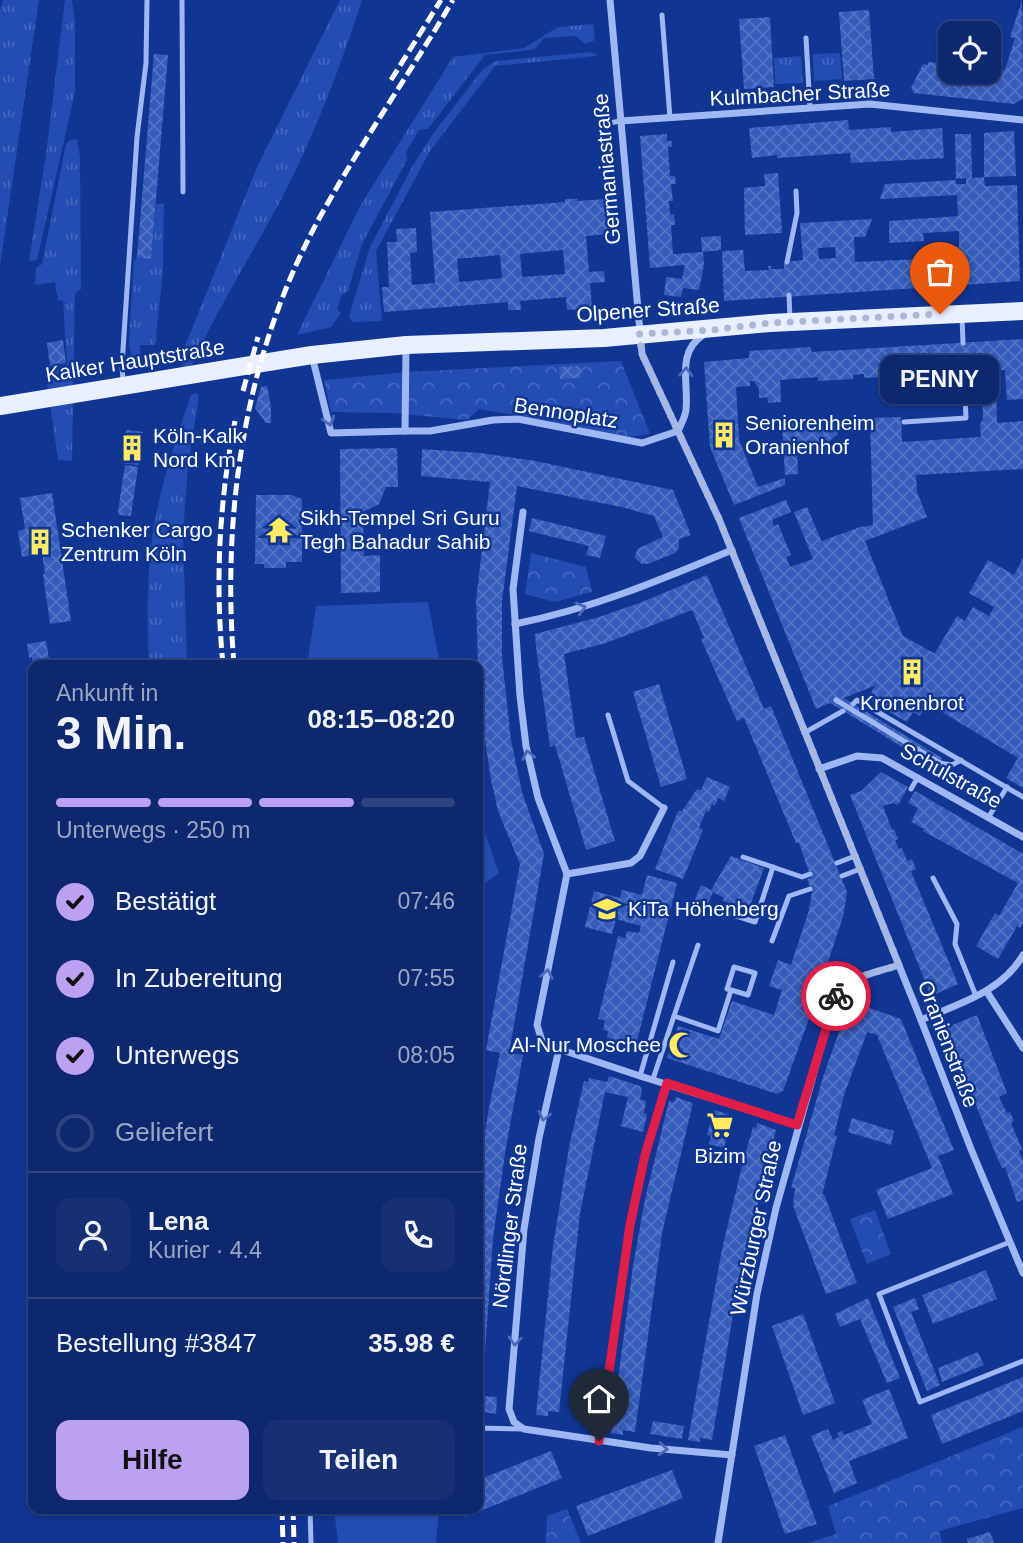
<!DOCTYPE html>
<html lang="de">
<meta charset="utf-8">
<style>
body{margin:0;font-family:Arial,sans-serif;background:#163073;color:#f1f3f6;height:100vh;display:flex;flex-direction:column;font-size:26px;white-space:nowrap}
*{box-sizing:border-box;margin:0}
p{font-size:23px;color:#9aa6c2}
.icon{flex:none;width:38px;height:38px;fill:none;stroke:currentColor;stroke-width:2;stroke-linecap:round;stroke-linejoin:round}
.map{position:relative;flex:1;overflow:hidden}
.details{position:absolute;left:28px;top:660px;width:455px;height:854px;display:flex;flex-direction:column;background:#0d286e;border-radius:14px;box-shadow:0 2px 5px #0004,0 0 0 2px #2d4481}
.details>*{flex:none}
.buttons{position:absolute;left:938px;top:21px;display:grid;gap:14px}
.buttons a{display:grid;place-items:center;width:63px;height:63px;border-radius:14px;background:#0d286e;box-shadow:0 2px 5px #0004,0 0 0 2px #2d4481;font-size:35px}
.pin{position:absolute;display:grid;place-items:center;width:60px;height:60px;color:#fff;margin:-72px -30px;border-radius:50% 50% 50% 0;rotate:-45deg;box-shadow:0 0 7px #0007}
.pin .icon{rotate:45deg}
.courier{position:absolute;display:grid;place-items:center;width:70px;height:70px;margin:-35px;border:5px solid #e11d48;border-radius:50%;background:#fff;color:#222;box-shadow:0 2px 9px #0007}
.bubble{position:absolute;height:49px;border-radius:14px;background:#0d286e;box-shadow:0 2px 5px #0004,0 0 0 2px #2d4481;font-size:23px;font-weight:600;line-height:49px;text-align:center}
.head em{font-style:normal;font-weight:600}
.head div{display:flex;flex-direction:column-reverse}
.head{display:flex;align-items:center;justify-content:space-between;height:119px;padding:0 28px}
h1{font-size:46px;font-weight:600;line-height:52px}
.bar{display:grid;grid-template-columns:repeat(4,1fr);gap:10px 7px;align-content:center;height:84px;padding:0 28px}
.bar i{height:9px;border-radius:5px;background:#2d4481}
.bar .active{background:#bca0f2}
.bar p{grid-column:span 4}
.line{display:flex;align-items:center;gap:18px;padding:0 28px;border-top:2px solid #2d4481}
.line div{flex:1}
.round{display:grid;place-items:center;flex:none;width:74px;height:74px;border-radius:14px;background:#163073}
ol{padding:0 28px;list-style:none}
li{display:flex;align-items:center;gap:21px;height:77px}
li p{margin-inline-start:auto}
li .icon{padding:7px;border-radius:50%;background:#bca0f2;color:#111;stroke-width:4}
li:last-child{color:#9aa6c2}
li i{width:38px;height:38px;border:4px solid #2d4481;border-radius:50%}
.primary-button{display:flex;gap:14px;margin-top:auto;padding:14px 28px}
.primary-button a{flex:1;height:80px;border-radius:14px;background:#bca0f2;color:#111;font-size:28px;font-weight:600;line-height:80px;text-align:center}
.primary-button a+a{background:#163073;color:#f1f3f6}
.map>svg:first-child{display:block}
.grass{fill:url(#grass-tufts)}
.park{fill:url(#park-crowns)}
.garden{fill:#234db3}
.building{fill:url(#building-cross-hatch);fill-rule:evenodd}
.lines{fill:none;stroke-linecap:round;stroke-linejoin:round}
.service{stroke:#9fb7f3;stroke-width:5}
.minor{stroke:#9fb7f3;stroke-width:7}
.primary{stroke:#eaefff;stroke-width:18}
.rail{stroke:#fff;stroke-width:5;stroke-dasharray:12 5;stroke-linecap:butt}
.service-bridge{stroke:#9fb7f3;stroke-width:5}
.oneway{stroke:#4a69b9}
.done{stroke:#acb8d9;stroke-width:7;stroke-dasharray:0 12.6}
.route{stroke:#e11d48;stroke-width:9}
.labels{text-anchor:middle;stroke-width:5;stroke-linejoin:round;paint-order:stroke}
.street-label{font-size:21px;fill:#fff;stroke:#113593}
.poi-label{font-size:21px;fill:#fff;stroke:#113593;text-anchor:start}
</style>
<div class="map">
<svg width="1023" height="1543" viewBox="0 0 1023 1543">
<defs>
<pattern id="grass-tufts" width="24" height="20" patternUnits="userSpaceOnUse" patternTransform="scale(1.75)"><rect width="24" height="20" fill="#234db3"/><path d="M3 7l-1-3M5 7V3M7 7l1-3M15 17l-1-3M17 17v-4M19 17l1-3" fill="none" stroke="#4468be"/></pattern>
<pattern id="park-crowns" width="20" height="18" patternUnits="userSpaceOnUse" patternTransform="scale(1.75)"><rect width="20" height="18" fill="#234db3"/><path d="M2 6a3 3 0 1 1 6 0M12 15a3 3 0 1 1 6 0" fill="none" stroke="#4468be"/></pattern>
<pattern id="building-cross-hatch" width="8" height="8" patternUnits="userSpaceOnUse" patternTransform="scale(1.75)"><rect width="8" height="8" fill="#355bbb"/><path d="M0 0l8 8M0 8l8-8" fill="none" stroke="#5374c5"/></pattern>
</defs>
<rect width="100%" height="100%" fill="#113593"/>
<!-- grass -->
<g class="grass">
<path d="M3,0H39L0,266V10Z"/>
<path d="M65,0H72L75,23V92L37,260L29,261L46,154Z"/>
<path d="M340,0H362C340,68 315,134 282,198C252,254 217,309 191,367L185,369L182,366L183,351L257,167Z"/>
<path d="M593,24L595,40L585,44L576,36L544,38L536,48L530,50L485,55L428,129L419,130L406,152L407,160L362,244L348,291L342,295L337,309L341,313L331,327L297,335L360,206L453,57L524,48L558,27Z"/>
<path d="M590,52L596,54V56L495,66L430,151L376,251L382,321L352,322L349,316L370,247L412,167L432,135L483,69L496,61Z"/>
<path d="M840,53L842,79L814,81L813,54Z"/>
<path d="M801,56L803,83L775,84L774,58Z"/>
<path d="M77,139L80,157L81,289L75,293L72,461L58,460L45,370L67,364L63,300L58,301L55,282L35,285L36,268L42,264L66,144L70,140Z"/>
<path d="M164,203L163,271L155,345H140V361L132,362L129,341L134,261L137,257L151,258L156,205Z"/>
<path d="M196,393L199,396L188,466L183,534L187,665H149C147,629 147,593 150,557C155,501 173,447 191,395Z"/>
</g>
<!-- park -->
<g class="park">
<path d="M621,361L650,434L627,437L544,420L479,409L467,420L392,413L331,412L324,380L407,372Z"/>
<path d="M531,553L586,567L592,592L555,602L525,594Z"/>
<path d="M875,1210L891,1254L867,1264L850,1219Z"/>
<path d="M1023,1427V1508L939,1531L942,1543H808L836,1534L828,1506Z"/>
<path d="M567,1509L581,1543H546L547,1516Z"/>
</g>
<!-- garden -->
<g class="garden">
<path d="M428,602L440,665H307L316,606Z"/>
<path d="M478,813L499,873L478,888Z"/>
<path d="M334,1509H439L436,1543H338Z"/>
</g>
<!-- building -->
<g class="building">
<path d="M1022,0L1023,98L1014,104L914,93L911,88L923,64L928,65V62L950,64V72H989V69L1005,70L1015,38L1010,37Z"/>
<path d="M869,10L874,79L844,81L839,12Z"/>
<path d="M770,17L774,87L744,89L739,19Z"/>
<path d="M154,54L168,55L151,259L137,257Z"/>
<path d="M848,120L849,130L891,127V132L942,128L944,158L851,163L850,153L777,158V155L752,158L749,128Z"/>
<path d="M1014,131L1016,176L984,177V133Z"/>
<path d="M667,134V141H672V147H668L670,176H675L676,184H671L673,201H669L670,215L674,214L675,225H671L673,254L702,252L701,237L721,236V250L703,252L704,264L699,290L683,288L681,297L664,295L666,277L682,279L685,265L650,268L640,136Z"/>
<path d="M955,134H971L972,178L984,177L985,186L1017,185L1020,281L724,301L722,251L743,250L745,271L769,270L768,266H771V269H784V262L803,260L800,223L872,219L865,237H854L855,262L945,258V247H959V231L923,233L924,241L889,243V221L958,216L957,195L880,199L885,184L956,180V184H966V178L956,179ZM835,247L836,258L819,259L818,248Z"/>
<path d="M778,173L782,233L745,235L744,188L765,186L764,174Z"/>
<path d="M565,199H577V201L607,199L609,234L586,236L589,272L604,271L605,282L590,283L592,308L567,310L566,297L520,301L521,310H508V302L384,312L382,287H389L387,242H397L396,229L416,228L417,252L410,253L412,285L435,283L430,212L565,202ZM563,250L565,274L522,277L520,254ZM500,255L502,278L459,282L457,259Z"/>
<path d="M1023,339V399L1007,400L1005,370L901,375V372H897V376L864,378V374L853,375V379L818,381V377L780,380L781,402L768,403L767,397L759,398V389L754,381H750V386L736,387L739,440L758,487L785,478V485L734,505L710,447L704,362L749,358V351L810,347L812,352Z"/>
<path d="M63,340L66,363L50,366L47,343Z"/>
<path d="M580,366L581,378L560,379L559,367Z"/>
<path d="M267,386L271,407V423H266L255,408L261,387Z"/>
<path d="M996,387L997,423L1023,421V469L916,475L917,492L927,517L865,541L903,636L943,658L935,653L957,616L965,621L973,607L989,616L994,607L969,593L988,560L1014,575L1023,558V788L1006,778L1018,758L927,703L920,716L913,712L907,722L867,699L876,685L844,698L942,758L937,768L830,703L816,709L739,518L786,500L791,512L772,520L774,526L778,524L791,555L786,557L790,567L813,559L794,512L807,507L827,554L822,541L860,527L873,525L870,418L901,417L902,442L981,437L980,424L983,419L982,388Z"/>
<path d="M837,421L838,434L827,443L797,444L798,474L785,475L782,424Z"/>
<path d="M126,430L143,432L138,465L121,463Z"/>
<path d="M397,448L398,487H386L379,504L363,512L364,556L380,555V592L341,593L340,449Z"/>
<path d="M422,449L480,453L535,461L673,490L691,535L679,539V548L675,553L648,564H642L635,558L637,549L663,537L654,516L621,507L517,486L502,601V658L511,740L522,792L544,854L509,1053L523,1055L506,1147L493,1238L482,1396L497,1397L496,1414L478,1411V1181L488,1113L500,1053L486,1050L520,864L498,811L491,780L479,700L476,600L490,482L421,476Z"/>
<path d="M125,465L138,467L131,516L119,515L118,511Z"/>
<path d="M52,493L71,621L50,624L43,574L45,573L42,553L22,557L18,531L25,529L20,498Z"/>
<path d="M256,495H291L302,499V562H286V568H264V564H255Z"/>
<path d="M532,518L606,536L600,558L586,555L589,546L529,531Z"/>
<path d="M707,575L764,709L771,706L847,892L843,917L810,1016L783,1091L777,1094L667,1058L678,1026L719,1039L732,1001L774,1015L782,990L769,986L778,960L791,965L809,910L812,892L807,879L811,878L799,843H796L744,718L737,721L701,639L704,638L692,610L606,643L564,654L576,738L584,737L615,841L586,850L555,745L550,747L536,647L535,634L599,617L642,602Z"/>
<path d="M46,641L50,665H33L32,657L29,658L27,644Z"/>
<path d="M659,684L687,779L661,787L633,692Z"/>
<path d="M881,772L908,787L898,805L893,803L883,806L892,830L894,829L898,839L895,840L899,849L902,848L907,861L912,859L916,869L911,871L958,984L931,996L850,795L861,791Z"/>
<path d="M707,777L730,787L724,801L718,798L715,806L712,804L709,812L706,811L699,828L703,830L683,879L655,869L678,811H682L697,789L701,790Z"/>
<path d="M915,791L1023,854V923L1020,928L1017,926L998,959L976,946L995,913L999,916L1018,883L923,831L924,829L911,822L918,808L908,803Z"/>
<path d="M731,856L764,868L748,911L723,901L724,898L713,892L703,916L696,915L690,911L701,885L711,890Z"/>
<path d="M647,875L677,883L636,1045L610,1039L607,1037L608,1031L603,1030L605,1020L598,1019L618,936L625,938L627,931L639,933L641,926L616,919L612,934L585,927L594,891L620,898L622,890L642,895Z"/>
<path d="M850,1001L901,1019L954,1150L938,1156L953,1194L888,1219L876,1190L932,1168L877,1035L867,1032L844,1095L834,1135L837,1136L822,1195L824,1194L857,1283L826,1294L793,1206L795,1188H791L823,1077Z"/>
<path d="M977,1015L1007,1093L999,1097L1007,1113L1010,1112L1014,1121L1011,1123L1022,1149L1019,1151L1023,1160V1200L1017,1202L1005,1167L1002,1168L996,1155L945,1028Z"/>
<path d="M609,1076L640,1086L642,1090L640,1099L646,1101L644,1113L647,1114L643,1132L621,1126L628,1097L605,1092L580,1213L559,1412L548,1411V1416L536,1415L553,1246L569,1147L584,1081L588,1082L589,1078L607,1082Z"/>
<path d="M676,1097L693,1103L662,1233L635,1432L623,1430V1435L611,1433L633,1266L645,1199L669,1101L674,1102Z"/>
<path d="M714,1110L733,1116L724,1148L709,1144L711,1136L707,1135Z"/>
<path d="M852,1118L894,1131L891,1145L848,1132Z"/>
<path d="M757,1123L776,1130L738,1285L712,1440L700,1438V1442L688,1440L722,1249L744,1158L753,1127L756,1128Z"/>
<path d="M986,1270L997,1299L933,1324L922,1295Z"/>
<path d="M868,1298L900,1378L887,1383L860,1319L840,1327L835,1314Z"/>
<path d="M915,1298L919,1309L911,1312L940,1385L927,1391L893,1307Z"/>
<path d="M803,1314L835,1403L803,1415L772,1326Z"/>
<path d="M978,1352L984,1365L942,1382L938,1368Z"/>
<path d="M1023,1377V1411L942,1444L931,1415Z"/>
<path d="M889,1389L908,1438L849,1461L857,1483L834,1493L811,1436L828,1429L833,1440L839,1437L837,1433L842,1431L844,1435L872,1424L862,1400Z"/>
<path d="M653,1421L684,1426L682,1439L650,1434Z"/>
<path d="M785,1435L817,1524L785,1534L754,1446Z"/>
<path d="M551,1451L562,1478L465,1517L462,1508H478V1480Z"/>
<path d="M672,1470L683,1498L588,1536L576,1506Z"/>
<path d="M990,1532L994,1543H968L967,1539Z"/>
</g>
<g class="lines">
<!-- service -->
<g class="service">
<path d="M182,0L183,192"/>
<path d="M662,15L670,118"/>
<path d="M806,38L810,108"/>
<path d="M600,125L620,121"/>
<path d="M787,262L797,213L796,191"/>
<path d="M789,295L790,319"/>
<path d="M962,317L963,343"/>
<path d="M123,382L122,365L137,137L146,63L147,0"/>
<path d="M904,422L966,418L964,372"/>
<path d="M853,704L857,700L1023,797"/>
<path d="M608,715L628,781L664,808"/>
<path d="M804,733L843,711"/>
<path d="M940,763L952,765L961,760"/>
<path d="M911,789L918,777"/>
<path d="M988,818L1007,787"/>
<path d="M743,857L802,877L810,874"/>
<path d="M837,863L855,856"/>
<path d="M842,876L860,869"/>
<path d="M933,878L957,924L955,944L976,996"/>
<path d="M718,910L755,922L773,867"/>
<path d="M772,941L789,896L810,889"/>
<path d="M674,1016L698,945"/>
<path d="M640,1076L673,962"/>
<path d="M653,1079L674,1016L718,1031L731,990L727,989L734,967L755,973L748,995L731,990"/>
<path d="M1010,1242L879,1294L920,1402L1023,1361"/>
<path d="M478,1428L524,1429"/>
<path d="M310,1508L311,1543"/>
</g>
<!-- minor -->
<g class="minor">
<path d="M610,0L642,354L719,519L921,1020L971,1149L1023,1273"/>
<path d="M620,121L870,104L1023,120"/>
<path d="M312,356L331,433L405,431L406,347"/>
<path d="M405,431H430L493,420L518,419L642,443L678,431"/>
<path d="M678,431C681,425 685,417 686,410C689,383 676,353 703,335"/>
<path d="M523,512L513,589L520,696L526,746L538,798L567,874L537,1025L542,1041L559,1049L640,1076L797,1125"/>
<path d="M515,624C594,608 658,581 732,550"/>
<path d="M819,769L857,756L882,758L1023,837"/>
<path d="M567,874L631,863L640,856L664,808"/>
<path d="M987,992L1023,1048"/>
<path d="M921,1020C958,1004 1002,992 1023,955"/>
<path d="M559,1049L539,1138L524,1229L509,1409L514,1422L524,1429L651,1448L732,1455"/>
<path d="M599,1441L630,1225L645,1155L667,1083"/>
<path d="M718,1543L757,1294L776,1208L834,1001C844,977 875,973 899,965"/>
</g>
<!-- primary -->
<path class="primary" d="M0,406L312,355L406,345L604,338L770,323L1023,311"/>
<!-- rail -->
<g class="rail">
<path d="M391,80L441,0"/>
<path d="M243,391L258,337"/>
<path d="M223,665C215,583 219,502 235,421"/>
<path d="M234,665C221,507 246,347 325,208C365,137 412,70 453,0"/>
<path d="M282,1508L283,1543"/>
<path d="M293,1508L294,1543"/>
</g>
<!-- service-bridge -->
<path class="service-bridge" d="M836,700L940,763"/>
</g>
<!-- one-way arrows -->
<defs><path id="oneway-chevron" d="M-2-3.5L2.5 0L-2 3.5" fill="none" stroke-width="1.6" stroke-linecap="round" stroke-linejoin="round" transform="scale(1.75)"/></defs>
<g class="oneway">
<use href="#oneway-chevron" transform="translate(686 372) rotate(-87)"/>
<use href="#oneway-chevron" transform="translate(329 421) rotate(73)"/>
<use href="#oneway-chevron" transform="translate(581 608) rotate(-15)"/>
<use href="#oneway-chevron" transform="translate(528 755) rotate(-102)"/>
<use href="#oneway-chevron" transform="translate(547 974) rotate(-79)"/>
<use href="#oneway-chevron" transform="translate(544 1116) rotate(103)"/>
<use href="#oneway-chevron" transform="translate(515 1341) rotate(95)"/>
<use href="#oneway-chevron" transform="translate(663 1449) rotate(5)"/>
</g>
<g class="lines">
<!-- done -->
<path class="done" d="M836,996C845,976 880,972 899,965L719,519L642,354L639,334L712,330L770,323L940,314"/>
<!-- route -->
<path class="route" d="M599,1441L630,1225L645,1155L667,1083L797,1125L836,996"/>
</g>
<!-- icons -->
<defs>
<g id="building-bare" transform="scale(2.1)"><path d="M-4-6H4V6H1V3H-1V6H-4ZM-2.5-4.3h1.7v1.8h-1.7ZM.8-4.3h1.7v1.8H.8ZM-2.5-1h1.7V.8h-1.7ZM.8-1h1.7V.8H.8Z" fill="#ffeb60" stroke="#113593" stroke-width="2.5" paint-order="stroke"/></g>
<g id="temple-bare" transform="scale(2.1)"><path d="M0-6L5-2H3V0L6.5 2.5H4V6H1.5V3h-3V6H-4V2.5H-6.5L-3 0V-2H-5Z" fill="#ffeb60" stroke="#113593" stroke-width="2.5" paint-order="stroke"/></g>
<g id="school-bare" transform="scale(2.1)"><path d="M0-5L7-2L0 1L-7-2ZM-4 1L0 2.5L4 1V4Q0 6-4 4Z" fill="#ffeb60" stroke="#113593" stroke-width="2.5" paint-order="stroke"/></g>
<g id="mosque-bare" transform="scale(2.1)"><path d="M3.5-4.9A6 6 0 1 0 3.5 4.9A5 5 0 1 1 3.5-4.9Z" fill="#ffeb60" stroke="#113593" stroke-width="2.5" paint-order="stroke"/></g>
<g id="supermarket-bare" transform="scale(2.1)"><path d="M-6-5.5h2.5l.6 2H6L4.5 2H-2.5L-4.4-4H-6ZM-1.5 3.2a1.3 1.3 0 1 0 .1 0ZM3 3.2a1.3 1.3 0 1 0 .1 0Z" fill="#ffeb60" stroke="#113593" stroke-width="2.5" paint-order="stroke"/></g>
</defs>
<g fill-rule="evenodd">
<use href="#building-bare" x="724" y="435"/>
<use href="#building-bare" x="132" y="448"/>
<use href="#temple-bare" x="279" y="530"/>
<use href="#building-bare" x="40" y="542"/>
<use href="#building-bare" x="912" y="672"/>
<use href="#school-bare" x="607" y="909"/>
<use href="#mosque-bare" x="682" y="1045"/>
<use href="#supermarket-bare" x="720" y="1125"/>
</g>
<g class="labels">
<!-- street labels -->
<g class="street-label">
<text transform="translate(800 94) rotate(-3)" y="7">Kulmbacher Straße</text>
<text transform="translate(607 169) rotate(-95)" y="7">Germaniastraße</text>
<text transform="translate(648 310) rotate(-4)" y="7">Olpener Straße</text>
<text transform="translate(135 361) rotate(-9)" y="7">Kalker Hauptstraße</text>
<text transform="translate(566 413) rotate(9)" y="7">Bennoplatz</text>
<text transform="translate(951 776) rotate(29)" y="7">Schulstraße</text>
<text transform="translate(948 1044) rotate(69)" y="7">Oranienstraße</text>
<text transform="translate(510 1226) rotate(-83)" y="7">Nördlinger Straße</text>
<text transform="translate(756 1228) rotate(-78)" y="7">Würzburger Straße</text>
</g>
<!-- poi labels -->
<g class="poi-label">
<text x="745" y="430">Seniorenheim<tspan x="745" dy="24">Oranienhof</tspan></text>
<text x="153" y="443">Köln-Kalk<tspan x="153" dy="24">Nord Km</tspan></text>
<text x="300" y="525">Sikh-Tempel Sri Guru<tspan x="300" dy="24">Tegh Bahadur Sahib</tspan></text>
<text x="61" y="537">Schenker Cargo<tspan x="61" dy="24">Zentrum Köln</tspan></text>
<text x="912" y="710" text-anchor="middle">Kronenbrot</text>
<text x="628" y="916">KiTa Höhenberg</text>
<text x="661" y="1052" text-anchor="end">Al-Nur Moschee</text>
<text x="720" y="1163" text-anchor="middle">Bizim</text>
</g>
</g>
</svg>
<div class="buttons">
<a><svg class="icon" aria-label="locate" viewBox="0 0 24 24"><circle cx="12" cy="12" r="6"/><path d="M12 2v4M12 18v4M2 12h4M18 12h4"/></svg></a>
</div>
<div class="pin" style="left:940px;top:314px;background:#ea580c"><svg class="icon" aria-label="bag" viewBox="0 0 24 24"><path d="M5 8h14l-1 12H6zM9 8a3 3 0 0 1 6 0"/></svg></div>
<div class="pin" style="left:599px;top:1441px;background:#1f2937"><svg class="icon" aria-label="home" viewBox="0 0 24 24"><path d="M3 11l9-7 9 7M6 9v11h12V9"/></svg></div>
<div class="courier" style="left:836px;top:996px"><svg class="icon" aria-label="bike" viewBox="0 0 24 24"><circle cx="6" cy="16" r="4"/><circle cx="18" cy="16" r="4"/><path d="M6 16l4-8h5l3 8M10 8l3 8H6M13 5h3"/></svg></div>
<div class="bubble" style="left:880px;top:355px;width:119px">PENNY</div>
<section class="details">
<div class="head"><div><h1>3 Min.</h1><p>Ankunft in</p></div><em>08:15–08:20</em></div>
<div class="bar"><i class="active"></i><i class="active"></i><i class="active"></i><i></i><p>Unterwegs · 250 m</p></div>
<ol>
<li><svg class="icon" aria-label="check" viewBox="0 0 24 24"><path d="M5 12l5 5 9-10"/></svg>Bestätigt<p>07:46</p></li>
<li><svg class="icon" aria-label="check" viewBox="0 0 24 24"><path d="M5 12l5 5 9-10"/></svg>In Zubereitung<p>07:55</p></li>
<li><svg class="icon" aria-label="check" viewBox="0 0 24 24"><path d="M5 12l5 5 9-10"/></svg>Unterwegs<p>08:05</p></li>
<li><i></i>Geliefert</li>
</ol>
<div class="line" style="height:126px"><a class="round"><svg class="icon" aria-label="person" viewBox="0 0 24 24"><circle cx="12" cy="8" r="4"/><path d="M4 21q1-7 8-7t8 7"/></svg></a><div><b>Lena</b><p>Kurier · 4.4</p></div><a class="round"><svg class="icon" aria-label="phone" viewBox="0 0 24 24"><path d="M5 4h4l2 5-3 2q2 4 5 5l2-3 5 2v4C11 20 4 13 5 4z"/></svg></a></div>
<div class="line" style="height:91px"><div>Bestellung #3847</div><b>35.98 €</b></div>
<div class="primary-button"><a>Hilfe</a><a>Teilen</a></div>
</section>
</div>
